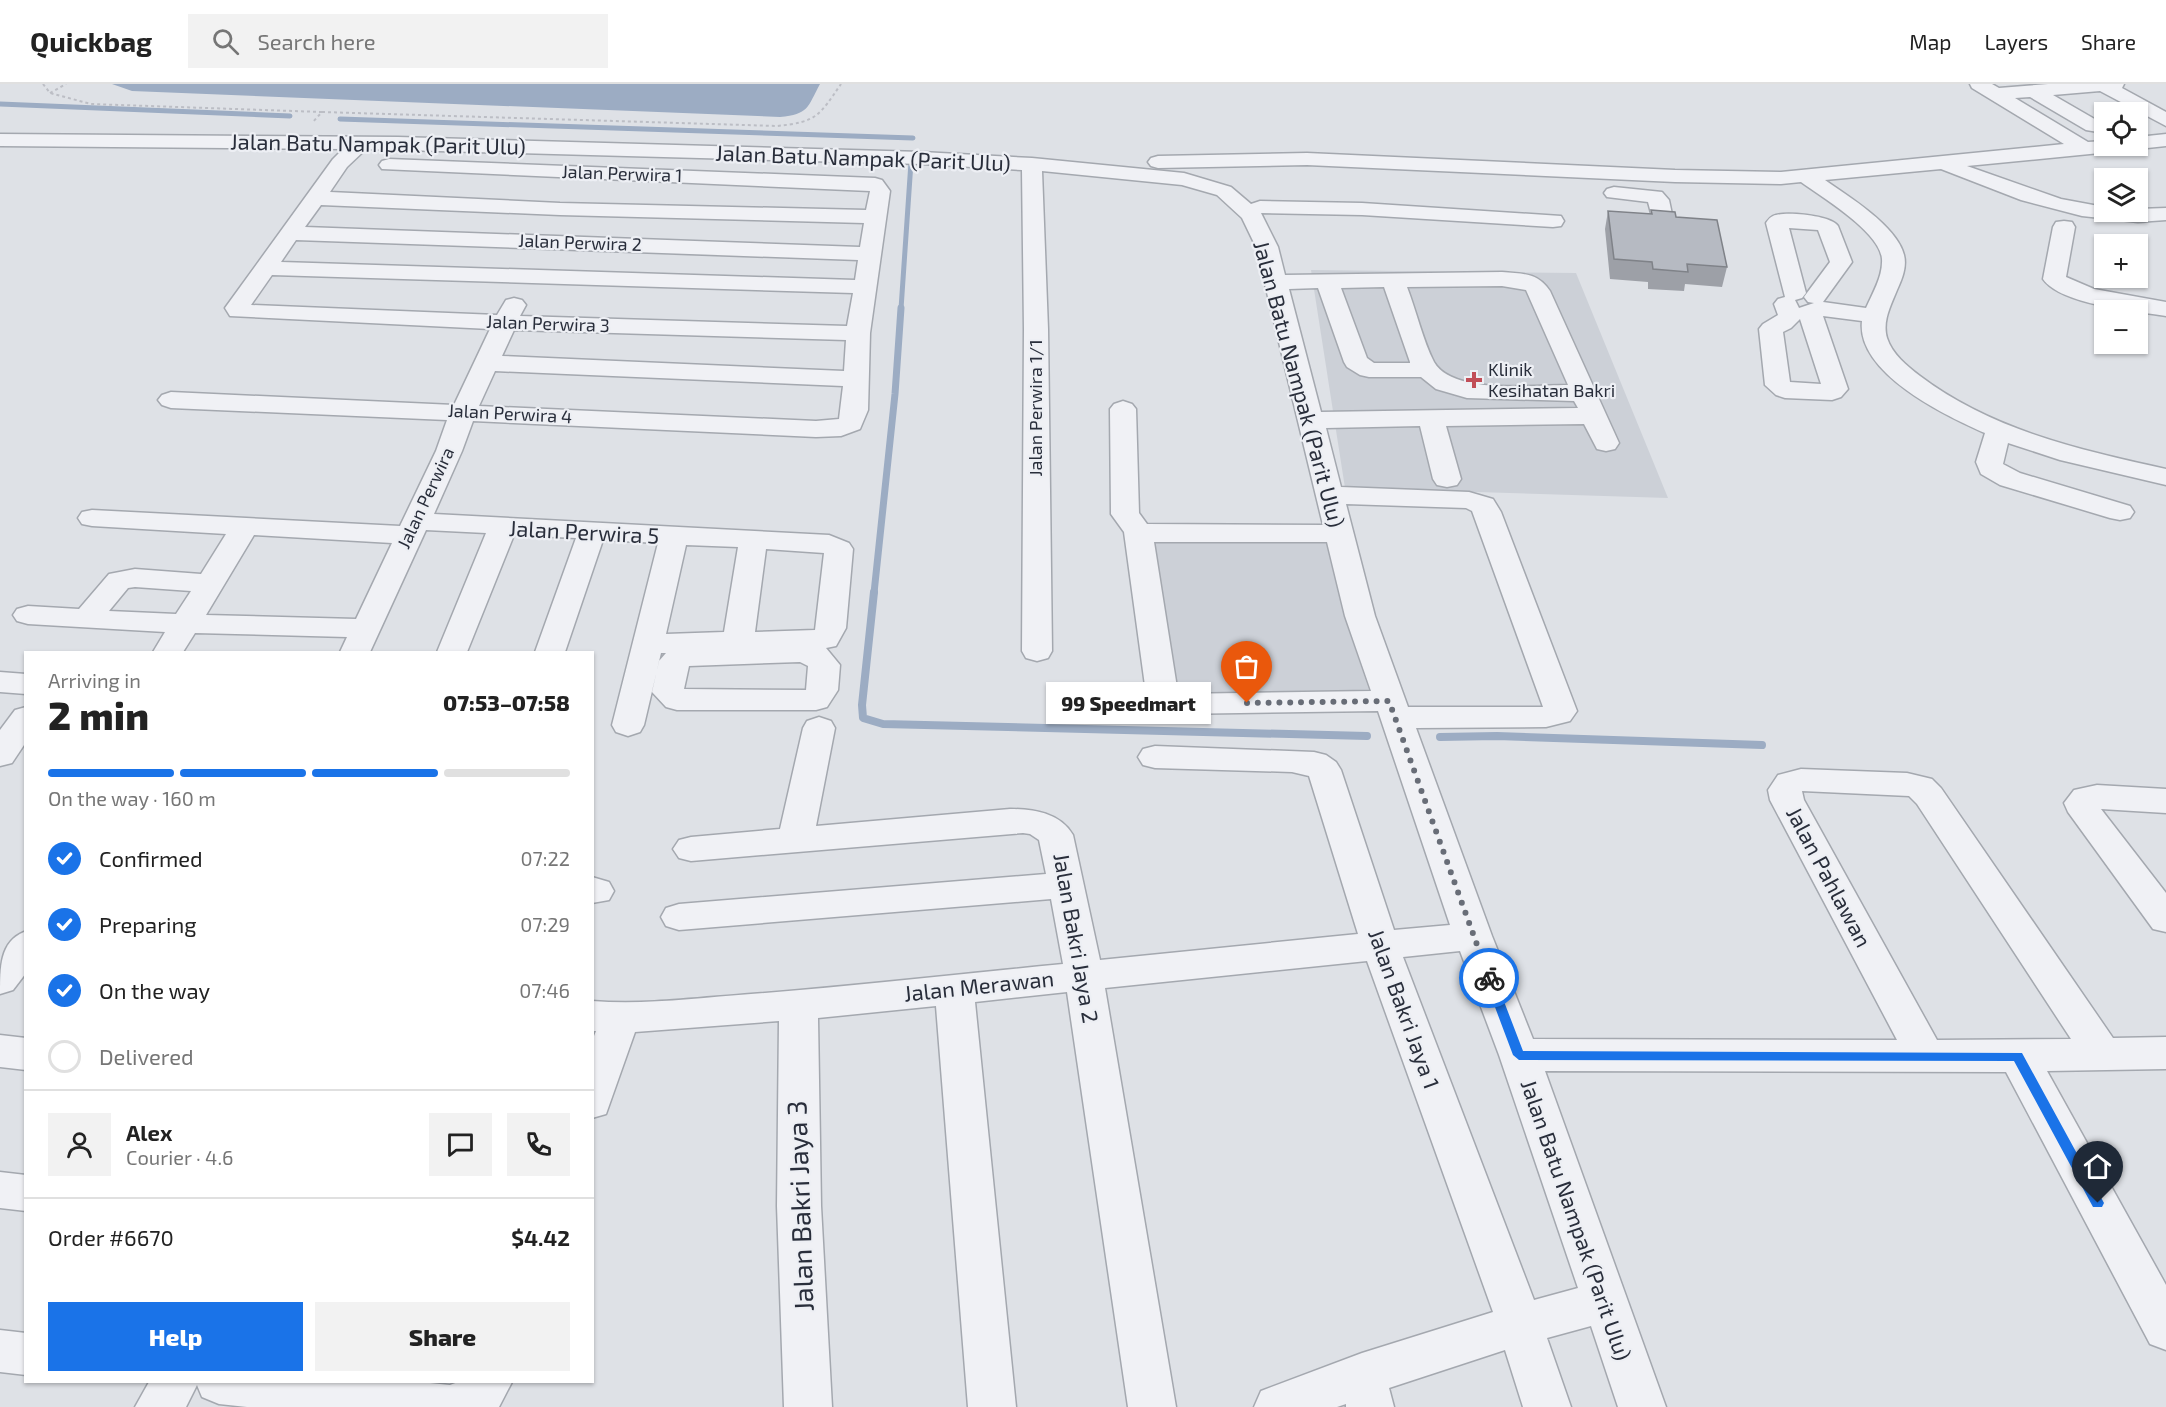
<!DOCTYPE html>
<meta charset="utf-8">
<style>
body{margin:0;font-family:"Exo 2",sans-serif;background:#f2f2f2;color:#222;height:100vh;display:flex;flex-direction:column;font-size:22px;white-space:nowrap}
*{box-sizing:border-box;margin:0}
p{font-size:20px;color:#767676}
.icon{flex:none;width:33px;height:33px;fill:none;stroke:currentColor;stroke-width:2;stroke-linecap:round;stroke-linejoin:round}
.map{position:relative;flex:1;overflow:hidden}
.panel{position:absolute;left:24px;top:567px;width:570px;height:732px;display:flex;flex-direction:column;background:#fff;border-radius:0px;box-shadow:0 2px 4px #0004}
.panel>*{flex:none}
.tools{position:absolute;left:2094px;top:18px;display:grid;gap:12px}
.tools a{display:grid;place-items:center;width:54px;height:54px;border-radius:0px;background:#fff;box-shadow:0 2px 4px #0004;font-size:30px}
.pin{position:absolute;display:grid;place-items:center;width:51px;height:51px;color:#fff;margin:-62px -26px;border-radius:50% 50% 50% 0;rotate:-45deg;box-shadow:0 0 6px #0007}
.pin .icon{rotate:45deg}
.courier{position:absolute;display:grid;place-items:center;width:60px;height:60px;margin:-30px;border:4px solid #1a73e8;border-radius:50%;background:#fff;color:#222;box-shadow:0 2px 8px #0007}
.bubble{position:absolute;height:42px;border-radius:0px;background:#fff;box-shadow:0 2px 4px #0004;font-size:20px;font-weight:800;line-height:42px;text-align:center}
.head em{font-style:normal;font-weight:800}
.head div{display:flex;flex-direction:column-reverse}
.head{display:flex;align-items:center;justify-content:space-between;height:102px;padding:0 24px}
h1{font-size:39px;font-weight:800;line-height:45px}
.bar{display:grid;grid-template-columns:repeat(4,1fr);gap:9px 6px;align-content:center;height:72px;padding:0 24px}
.bar i{height:8px;border-radius:4px;background:#e0e0e0}
.bar .selected{background:#1a73e8}
.bar p{grid-column:span 4}
.line{display:flex;align-items:center;gap:15px;padding:0 24px;border-top:2px solid #e0e0e0}
.line div{flex:1}
.round{display:grid;place-items:center;flex:none;width:63px;height:63px;border-radius:0px;background:#f2f2f2}
ol{padding:0 24px;list-style:none}
li{display:flex;align-items:center;gap:18px;height:66px}
li p{margin-inline-start:auto}
li .icon{padding:6px;border-radius:50%;background:#1a73e8;color:#fff;stroke-width:4}
li:last-child{color:#767676}
li i{width:33px;height:33px;border:3px solid #e0e0e0;border-radius:50%}
.action{display:flex;gap:12px;margin-top:auto;padding:12px 24px}
.action a{flex:1;height:69px;border-radius:0px;background:#1a73e8;color:#fff;font-size:24px;font-weight:800;line-height:69px;text-align:center}
.action a+a{background:#f2f2f2;color:#222}
header{display:flex;align-items:center;gap:36px;box-sizing:border-box;height:84px;padding:0 30px;background:#fff;border-bottom:2px solid #e0e0e0}
header strong{font-size:28px}
nav{display:flex;gap:33px;margin-inline-start:auto;font-size:21px}
.search{width:420px;height:54px;background:#f2f2f2;display:flex;align-items:center;gap:15px;box-sizing:border-box;padding:0 21px;border-radius:0px;color:#767676;font-size:22px}
.map>svg:first-child{display:block}
.built{fill:#ccd0d7}
.water{fill:#9cacc3}
.lines{fill:none;stroke-linecap:round;stroke-linejoin:round}
.stream-far2{stroke:#9cacc3;stroke-width:5}
.stream-far1{stroke:#9cacc3;stroke-width:7}
.stream{stroke:#9cacc3;stroke-width:8}
.minor-casing{stroke:#a4a8af;stroke-width:3}
.path{stroke:#bcbec5;stroke-width:2;stroke-dasharray:3 3;stroke-linecap:butt}
.minor{fill:#f0f1f5;fill-rule:evenodd}
.wall{fill:#9da0a7}
.building{fill:#b6bac2;stroke:#7f8288;stroke-width:1.5}
.route{fill:#1a73e8}
.done{stroke:#686d77;stroke-width:6;stroke-dasharray:0 10.8}
.poi-dot{fill:#c14d57;stroke:#edeff4;stroke-width:2}
.labels{text-anchor:middle;stroke-width:4.5;stroke-linejoin:round;paint-order:stroke}
.far-street-label{font-size:18px;fill:#292e3b;stroke:#edeff4}
.far-poi-label{font-size:18px;fill:#292e3b;stroke:#edeff4;text-anchor:start}
.street-label{font-size:22px;fill:#292e3b;stroke:#edeff4}
.near-street-label{font-size:27px;fill:#292e3b;stroke:#edeff4}
</style>
<header>
<strong>Quickbag</strong>
<div class="search"><svg class="icon" aria-label="search" viewBox="0 0 24 24"><circle cx="10" cy="10" r="6"/><path d="M15 15l6 6"/></svg>Search here</div>
<nav><a>Map</a><a>Layers</a><a>Share</a></nav>
</header>
<div class="map">
<svg width="2166" height="1323" viewBox="0 0 2166 1323">
<rect width="100%" height="100%" fill="#dee1e6"/>
<!-- built -->
<g class="built">
<path d="M1311,186L1576,189L1668,414L1345,404Z"/>
<path d="M1142,444L1323,445L1348,544L1374,621L1174,624Z"/>
</g>
<!-- water -->
<path class="water" d="M112,0H820C807,24 809,30 780,33L132,7Z"/>
<g class="lines">
<!-- stream-far2 -->
<g class="stream-far2">
<path d="M0,20L290,32"/>
<path d="M340,35L913,54"/>
<path d="M901,225L911,78"/>
</g>
<!-- stream-far1 -->
<path class="stream-far1" d="M874,509L895,310L901,224"/>
<!-- stream -->
<g class="stream">
<path d="M874,508L862,621L863,634L883,640L1367,652"/>
<path d="M1440,653L1497,652L1762,661"/>
</g>
<!-- minor casing -->
<g class="minor-casing">
<g id="minor">
<path d="M1970,0H1992L1999,4L2048,0H2124L2122,4L2166,28V42L2100,7L2053,11L2098,37H2104V49L2086,46L2030,13L2015,14L2088,58L2104,57V62H2120L2117,66L2110,68L1967,82L2061,115L2104,123V128H2138V125L2166,124V136L2138,138L2082,132L2021,116L1941,85L1825,96C1848,112 1897,142 1904,171C1907,183 1902,195 1897,206C1891,221 1882,237 1887,254C1892,270 1907,282 1920,292C1991,346 2080,366 2166,385V401L2060,376L2008,359L2003,380L2020,389L2130,422L2134,428L2130,434L2120,436L2110,434L2000,401L1981,390L1976,378L1985,349C1946,332 1856,289 1862,237L1823,232L1848,305L1841,313L1832,316L1785,314L1776,311L1765,301L1759,245L1763,240L1778,231L1774,220L1778,215L1785,213L1766,139C1768,136 1769,134 1773,132C1784,127 1830,131 1838,142L1852,178L1823,218L1866,224C1873,208 1883,192 1882,175C1880,148 1822,113 1801,98L1781,100L1675,98L1307,81L1158,84L1151,82L1148,78L1151,74L1158,72L1307,69L1675,86L1781,88L2064,60L1972,4ZM1789,144L1818,146L1830,178L1804,213L1808,218L1814,219L1799,224L1795,216L1802,214L1806,209ZM1800,235L1821,300L1790,298L1783,248L1791,244Z"/>
<path d="M0,50L398,53L922,68L1032,74L1184,89L1231,103L1251,120L1260,117L1362,119L1561,132L1564,137L1561,142L1553,143L1362,131L1261,129L1278,163L1285,191L1502,188C1523,190 1537,188 1550,207L1619,359L1615,365L1606,367L1597,365L1584,340L1446,342L1461,395L1457,401L1447,403L1437,401L1433,395L1420,342L1326,344L1341,403L1469,408L1493,415L1501,428L1577,627L1570,637L1546,643L1416,644L1492,852L1533,955L1897,956L1770,716L1768,706L1778,691L1801,685L1907,689L1932,695L1941,704L2113,954L2166,953V985L2047,987L2166,1201V1266L2150,1260L2006,988L1545,987L1666,1323H1618L1591,1242L1547,1254L1571,1323H1523L1505,1266L1389,1304L1394,1323H1346V1320L1337,1323H1254L1261,1307L1362,1269L1493,1228L1367,877L1105,904L1176,1323H1128L1067,908L975,918L1016,1323H968L936,922L818,934L821,1122L832,1323H784L777,1122L779,937L635,948L606,1030L592,1034V957L596,947H592V917C645,921 698,914 751,910C855,902 959,890 1063,880L1051,815L679,846L666,842L661,833L666,824L679,820L1046,790L1039,756L1030,750L1023,749L691,777L679,774L673,765L679,756L691,753L780,745L803,644L807,637L819,633L831,637L835,644L816,742L1010,725C1034,725 1060,729 1073,751L1100,876L1358,850L1309,692L1292,688L1155,684L1143,681L1138,673L1143,665L1155,662L1314,668L1326,671L1336,678L1341,686L1394,846L1450,841L1378,627L1175,630L1156,625L1146,609L1124,448L1111,430L1110,325L1114,320L1123,317L1132,320L1136,325L1139,429L1147,440L1323,441L1256,163L1242,134L1217,111L1182,101L1042,87L1048,245L1052,567L1048,574L1037,577L1026,574L1022,567L1024,245L1022,86L922,80L366,65L347,83L330,108L560,119L866,126L870,107L382,85L379,81L382,77L389,75L875,94L882,96L890,107L870,249L868,326L860,345L841,352L816,353L473,337L462,367L434,430L829,451L849,459L853,465L846,544L836,562L826,564L840,581L838,606L827,623L816,626H677L666,623L652,608L659,577L666,569H661L644,641L640,648L628,652L616,648L612,641L658,459L603,456L565,568H535L576,454L514,451L467,568H437L486,449L426,446L370,568H340L347,553L195,549L183,568H153L165,548L28,540L17,537L13,531L17,525L28,522L79,525L109,490L135,485L201,490L226,450L92,442L82,440L78,434L82,428L92,426L400,442L436,367L447,336L171,324L162,321L158,316L162,311L171,308L454,321L490,245L230,232L225,224L333,75L343,65L0,62ZM321,121L560,131L864,139L860,163L305,143ZM296,156L858,176L855,196L281,178ZM272,191L853,209L847,242L520,232L526,221L522,216L514,214L506,216L497,231L251,221ZM1502,202L1526,206L1568,301C1535,301 1453,311 1434,278C1423,257 1416,226 1407,203ZM1384,203L1410,278V279H1374L1367,274L1341,204ZM1318,204L1344,278L1347,283L1360,291L1369,293H1421L1436,305L1467,314L1574,317L1578,324L1321,328L1289,205ZM514,246L846,256L844,287L502,272ZM495,287L843,302L839,335L816,337L479,322ZM1346,420L1466,424L1472,427L1543,623H1408L1375,532ZM254,451L392,459L356,535L206,531ZM1154,458H1327L1345,532L1371,607L1178,610ZM686,461L738,463L724,548L666,550ZM766,465L824,469L815,546L755,548ZM135,503L191,507L176,530L109,527L128,504ZM800,578L808,582L806,606L684,605L689,582ZM1802,707L1909,712L1917,720L2071,955L1937,956L1804,716ZM1460,867L1499,971L1578,1204L1534,1216L1403,873Z"/>
<path d="M2166,50V62L2138,65L2130,62H2138V53Z"/>
<path d="M1614,103L1662,108L1669,116L1673,135L1670,140L1662,141L1654,140L1648,118L1607,113L1604,109L1607,105Z"/>
<path d="M2064,137L2072,138L2075,143L2066,193L2094,205L2166,218V232C2136,227 2061,221 2043,195L2053,143L2056,138Z"/>
<path d="M0,588L26,590V610L0,608Z"/>
<path d="M26,623V658L12,679L0,682V646L15,626Z"/>
<path d="M2097,701L2166,705V729L2101,725L2166,809V848L2153,845L2068,728L2064,719L2074,706Z"/>
<path d="M592,793L609,798L614,807L609,816L592,819Z"/>
<path d="M24,848L26,889L13,906L0,910C0,883 0,858 24,848Z"/>
<path d="M0,951L26,954V986L0,983Z"/>
<path d="M0,1088L26,1091V1127L0,1124Z"/>
<path d="M0,1246L26,1249V1291L0,1288Z"/>
<path d="M149,1298H420L450,1301L458,1298H512L499,1323H247L219,1320L202,1313L197,1301L186,1323H135Z"/>
</g>
</g>
<!-- path -->
<g class="path">
<path d="M43,0L50,9L91,20L322,28L312,39"/>
<path d="M50,9L66,0"/>
<path d="M322,28L777,42C817,38 819,32 841,0"/>
</g>
<!-- minor -->
<use href="#minor" class="minor"/>
</g>
<!-- wall -->
<path class="wall" d="M1651,126L1676,133L1727,183L1722,203L1685,200L1684,207L1648,205V198L1610,195L1605,145L1608,127L1651,130Z"/>
<!-- building -->
<path class="building" d="M1651,126L1675,128L1676,133L1717,136L1727,183L1687,180L1688,188L1653,185L1652,178L1614,175L1608,127L1652,130Z"/>
<!-- route -->
<path class="route" d="M1489,889L1495,894L1523,967L2022,969L2104,1119L2102,1123H2093L2014,977L1519,976L1513,971L1484,894Z"/>
<g class="lines">
<!-- done -->
<path class="done" d="M1247,619L1389,617L1489,894"/>
</g>
<!-- markers -->
<path class="poi-dot" d="M1471 287h6v6h6v6h-6v6h-6v-6h-6v-6h6z"/>
<g class="labels">
<!-- far-street labels -->
<g class="far-street-label">
<text transform="translate(622 90) rotate(2)" y="6">Jalan Perwira 1</text>
<text transform="translate(580 159) rotate(2)" y="6">Jalan Perwira 2</text>
<text transform="translate(548 240) rotate(2)" y="6">Jalan Perwira 3</text>
<text transform="translate(1036 324) rotate(-90)" y="6">Jalan Perwira 1/1</text>
<text transform="translate(510 330) rotate(3)" y="6">Jalan Perwira 4</text>
<text transform="translate(426 414) rotate(-65)" y="6">Jalan Perwira</text>
</g>
<!-- far-poi labels -->
<g class="far-poi-label">
<text x="1488" y="292">Klinik<tspan x="1488" dy="21">Kesihatan Bakri</tspan></text>
</g>
<!-- street labels -->
<g class="street-label">
<text transform="translate(378 60) rotate(1)" y="8">Jalan Batu Nampak (Parit Ulu)</text>
<text transform="translate(863 74) rotate(2)" y="8">Jalan Batu Nampak (Parit Ulu)</text>
<text transform="translate(1299 300) rotate(75)" y="8">Jalan Batu Nampak (Parit Ulu)</text>
<text transform="translate(584 448) rotate(3)" y="8">Jalan Perwira 5</text>
<text transform="translate(1829 793) rotate(62)" y="8">Jalan Pahlawan</text>
<text transform="translate(1076 854) rotate(80)" y="8">Jalan Bakri Jaya 2</text>
<text transform="translate(979 902) rotate(-6)" y="8">Jalan Merawan</text>
<text transform="translate(1404 925) rotate(70)" y="8">Jalan Bakri Jaya 1</text>
<text transform="translate(1576 1136) rotate(71)" y="8">Jalan Batu Nampak (Parit Ulu)</text>
</g>
<!-- near-street labels -->
<g class="near-street-label">
<text transform="translate(801 1122) rotate(-92)" y="9">Jalan Bakri Jaya 3</text>
</g>
</g>
</svg>
<div class="tools">
<a><svg class="icon" aria-label="locate" viewBox="0 0 24 24"><circle cx="12" cy="12" r="6"/><path d="M12 2v4M12 18v4M2 12h4M18 12h4"/></svg></a>
<a><svg class="icon" aria-label="layers" viewBox="0 0 24 24"><path d="M12 4l9 5-9 5-9-5zM3 14l9 5 9-5"/></svg></a>
<a>+</a>
<a>−</a>
</div>
<div class="pin" style="left:1247px;top:619px;background:#ea580c"><svg class="icon" aria-label="bag" viewBox="0 0 24 24"><path d="M5 8h14l-1 12H6zM9 8a3 3 0 0 1 6 0"/></svg></div>
<div class="pin" style="left:2098px;top:1119px;background:#1f2937"><svg class="icon" aria-label="home" viewBox="0 0 24 24"><path d="M3 11l9-7 9 7M6 9v11h12V9"/></svg></div>
<div class="courier" style="left:1489px;top:894px"><svg class="icon" aria-label="bike" viewBox="0 0 24 24"><circle cx="6" cy="16" r="4"/><circle cx="18" cy="16" r="4"/><path d="M6 16l4-8h5l3 8M10 8l3 8H6M13 5h3"/></svg></div>
<div class="bubble" style="left:1046px;top:598px;width:165px">99 Speedmart</div>
<section class="panel">
<div class="head"><div><h1>2 min</h1><p>Arriving in</p></div><em>07:53–07:58</em></div>
<div class="bar"><i class="selected"></i><i class="selected"></i><i class="selected"></i><i></i><p>On the way · 160 m</p></div>
<ol>
<li><svg class="icon" aria-label="check" viewBox="0 0 24 24"><path d="M5 12l5 5 9-10"/></svg>Confirmed<p>07:22</p></li>
<li><svg class="icon" aria-label="check" viewBox="0 0 24 24"><path d="M5 12l5 5 9-10"/></svg>Preparing<p>07:29</p></li>
<li><svg class="icon" aria-label="check" viewBox="0 0 24 24"><path d="M5 12l5 5 9-10"/></svg>On the way<p>07:46</p></li>
<li><i></i>Delivered</li>
</ol>
<div class="line" style="height:108px"><a class="round"><svg class="icon" aria-label="person" viewBox="0 0 24 24"><circle cx="12" cy="8" r="4"/><path d="M4 21q1-7 8-7t8 7"/></svg></a><div><b>Alex</b><p>Courier · 4.6</p></div><a class="round"><svg class="icon" aria-label="chat" viewBox="0 0 24 24"><path d="M4 5h16v11H9l-5 4z"/></svg></a><a class="round"><svg class="icon" aria-label="phone" viewBox="0 0 24 24"><path d="M5 4h4l2 5-3 2q2 4 5 5l2-3 5 2v4C11 20 4 13 5 4z"/></svg></a></div>
<div class="line" style="height:78px"><div>Order #6670</div><b>$4.42</b></div>
<div class="action"><a>Help</a><a>Share</a></div>
</section>
</div>
